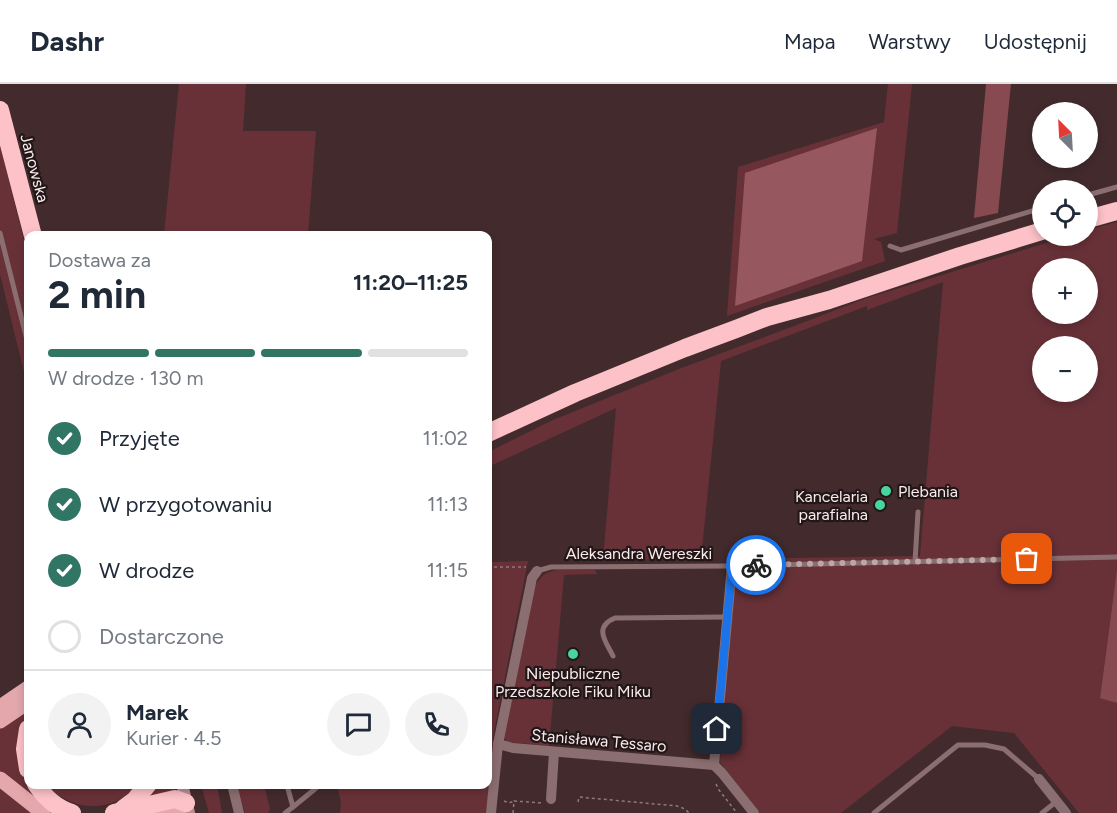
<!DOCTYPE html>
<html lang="pl">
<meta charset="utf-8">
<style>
body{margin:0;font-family:Figtree,sans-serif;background:#f2f2f3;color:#1f2937;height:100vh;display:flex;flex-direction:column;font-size:22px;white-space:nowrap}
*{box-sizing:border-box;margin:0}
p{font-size:20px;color:#747a83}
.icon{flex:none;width:33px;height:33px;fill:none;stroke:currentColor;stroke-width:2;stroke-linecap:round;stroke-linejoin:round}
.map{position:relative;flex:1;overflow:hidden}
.side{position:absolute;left:24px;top:147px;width:468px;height:558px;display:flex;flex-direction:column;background:#fff;border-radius:12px;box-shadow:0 3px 9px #0003}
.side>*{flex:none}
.needle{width:39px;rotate:336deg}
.controls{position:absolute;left:1032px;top:18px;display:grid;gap:12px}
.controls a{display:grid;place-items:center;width:66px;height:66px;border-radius:50%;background:#fff;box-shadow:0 3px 9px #0003;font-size:30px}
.pin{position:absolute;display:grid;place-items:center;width:51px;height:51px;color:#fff;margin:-26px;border-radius:12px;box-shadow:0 3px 9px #0006}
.courier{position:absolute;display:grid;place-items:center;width:60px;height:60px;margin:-30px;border:4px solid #1a73e8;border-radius:50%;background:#fff;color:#222;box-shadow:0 2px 8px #0007}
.overview em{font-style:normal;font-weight:700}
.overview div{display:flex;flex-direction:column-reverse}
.overview{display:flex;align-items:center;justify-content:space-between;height:102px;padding:0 24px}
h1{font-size:39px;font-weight:700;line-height:45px}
.bar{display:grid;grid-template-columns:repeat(4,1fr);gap:9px 6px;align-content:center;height:72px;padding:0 24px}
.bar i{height:8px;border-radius:4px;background:#e0e1e3}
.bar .active{background:#317665}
.bar p{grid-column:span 4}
.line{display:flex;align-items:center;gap:15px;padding:0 24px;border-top:2px solid #e0e1e3}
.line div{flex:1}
.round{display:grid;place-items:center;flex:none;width:63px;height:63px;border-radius:32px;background:#f2f2f3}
ol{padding:0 24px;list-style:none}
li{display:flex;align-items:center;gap:18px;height:66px}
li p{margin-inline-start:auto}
li .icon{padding:6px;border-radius:50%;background:#317665;color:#fff;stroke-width:4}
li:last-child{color:#747a83}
li i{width:33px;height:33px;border:3px solid #e0e1e3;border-radius:50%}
header{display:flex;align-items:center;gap:36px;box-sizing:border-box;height:84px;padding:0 30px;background:#fff;border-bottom:2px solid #e0e1e3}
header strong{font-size:28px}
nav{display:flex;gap:33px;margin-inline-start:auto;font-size:21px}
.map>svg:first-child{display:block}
.green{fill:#683138;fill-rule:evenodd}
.forest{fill:#874a51}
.water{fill:#96575e}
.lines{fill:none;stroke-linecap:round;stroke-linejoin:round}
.path{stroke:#8f7a7b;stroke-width:1.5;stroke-dasharray:3 3;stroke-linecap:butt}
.lane{stroke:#8b6e70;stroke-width:5}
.street{stroke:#8b6e70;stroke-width:10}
.secondary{stroke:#bc8e92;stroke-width:12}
.primary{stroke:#e3a7ac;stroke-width:15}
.highway{stroke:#fcc2c7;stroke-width:18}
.done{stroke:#bba7a8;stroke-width:6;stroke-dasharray:0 10.8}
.route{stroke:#1a73e8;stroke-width:8}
.poi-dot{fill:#47d49e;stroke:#221718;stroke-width:2}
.labels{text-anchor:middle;stroke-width:4.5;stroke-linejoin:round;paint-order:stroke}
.street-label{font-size:16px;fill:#fbeaeb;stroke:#221718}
.poi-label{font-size:16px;fill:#fbeaeb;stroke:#221718;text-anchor:start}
</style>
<header>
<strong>Dashr</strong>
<nav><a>Mapa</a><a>Warstwy</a><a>Udostępnij</a></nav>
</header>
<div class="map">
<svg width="1117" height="729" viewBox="0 0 1117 729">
<rect width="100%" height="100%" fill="#432b2d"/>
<!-- green -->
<g class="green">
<path d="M179,0H246L243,47H316L308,151H164Z"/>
<path d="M888,0H912L897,149L874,155L881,158L885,177L727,232L738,83L884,38Z"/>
<path d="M0,61L28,173V304L0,190Z"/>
<path d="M1117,138V485L1100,613L1117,619V729H1079L1014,649L952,642L841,729H760L720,678L737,475L920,472L943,198L867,226V222L721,277L701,475L603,476L616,324L488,383V368L553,336L679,285L802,239L867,214L1069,152H1088V146ZM1042,184H1088V230H1042ZM1042,262H1088V308H1042Z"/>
<path d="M528,477L494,648L487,729H340L341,718L337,701L488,700V478Z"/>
<path d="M558,486H595L597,490L564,491L549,662L507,658L503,653L535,502C541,491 546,488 558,486Z"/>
<path d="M28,624V633L25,640L24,688L28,698L52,729L0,689V643Z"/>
<path d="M46,701H139C112,729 74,729 46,701Z"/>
<path d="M154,701H174L176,710L147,712Z"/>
<path d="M201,701H217L222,729H209Z"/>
<path d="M237,701H264L270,725L268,729H245Z"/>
<path d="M0,703L34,729H0Z"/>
</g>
<!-- forest -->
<g class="forest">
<path d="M986,0H1011L998,129L974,134Z"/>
<path d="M1117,485V619L1100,614Z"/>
</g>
<!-- water -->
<path class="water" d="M877,44L862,177L735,222L745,89Z"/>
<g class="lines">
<!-- path -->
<g class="path">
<path d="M488,483H526"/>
<path d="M716,700L719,706L737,729"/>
<path d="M504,717L509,719L514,717"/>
<path d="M578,718L579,713L677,722L685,725L689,729"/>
<path d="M513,729L514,717L543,719"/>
</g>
<!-- lane -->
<g class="lane">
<path d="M1088,111L1117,103"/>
<path d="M0,149L28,260"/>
<path d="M890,162L901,166L1042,124"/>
<path d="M915,478L918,428"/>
<path d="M537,487L551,483L732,482L1117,473"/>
<path d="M613,572C606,558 593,543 615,534L727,533"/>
<path d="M293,723L321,700"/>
<path d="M285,729L293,723L288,705"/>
<path d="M874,729L958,661H985L1004,665L1039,695"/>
<path d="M1042,729L1057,717"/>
</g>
<!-- street -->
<g class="street">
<path d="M498,660L513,664L714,681L732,482"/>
<path d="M714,681L722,689L754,729"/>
<path d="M1039,695L1066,729"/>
<path d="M232,700L239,729"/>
<path d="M551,715L554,668"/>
<path d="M491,729L498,660L532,494L537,487"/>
</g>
<!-- secondary -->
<path class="secondary" d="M182,700L189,729"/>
<!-- primary -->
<g class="primary">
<path d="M0,623L28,604"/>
<path d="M0,637L28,618"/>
<path d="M0,695L43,729"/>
<path d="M162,729L178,725L186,719"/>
</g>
<!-- highway -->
<g class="highway">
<path d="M0,26L33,152"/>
<path d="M1088,135L1117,127"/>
<path d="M488,349L575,309L685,264L736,245L767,233L829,216L960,172L1042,147"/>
<path d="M28,645L25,665L28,685"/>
<path d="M36,700C45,714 56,724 72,729"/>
<path d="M123,725L135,716L148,700"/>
<path d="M114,729L175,715L186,719"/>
</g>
</g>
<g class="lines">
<!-- done -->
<path class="done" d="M756,481L1027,475"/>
<!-- route -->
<path class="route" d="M717,645L732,482L756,481"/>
</g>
<!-- markers -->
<g class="poi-dot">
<circle cx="886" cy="407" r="6"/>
<circle cx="880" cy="421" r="6"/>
<circle cx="573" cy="570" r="6"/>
</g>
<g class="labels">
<!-- street labels -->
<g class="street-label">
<text transform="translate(35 84) rotate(75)" y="6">Janowska</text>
<text x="639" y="475">Aleksandra Wereszki</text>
<text transform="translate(599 656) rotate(5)" y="6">Stanisława Tessaro</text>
</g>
<!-- poi labels -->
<g class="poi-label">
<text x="898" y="413">Plebania</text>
<text x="868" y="418" text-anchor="end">Kancelaria<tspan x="868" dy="18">parafialna</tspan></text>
<text x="573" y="595" text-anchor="middle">Niepubliczne<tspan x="573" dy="18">Przedszkole Fiku Miku</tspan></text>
</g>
</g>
</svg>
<div class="controls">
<a><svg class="needle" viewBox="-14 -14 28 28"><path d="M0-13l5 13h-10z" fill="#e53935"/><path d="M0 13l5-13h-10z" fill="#747a83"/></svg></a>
<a><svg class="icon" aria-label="locate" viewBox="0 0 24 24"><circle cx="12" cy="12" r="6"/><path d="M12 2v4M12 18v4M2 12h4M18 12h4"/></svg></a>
<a>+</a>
<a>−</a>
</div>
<div class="pin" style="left:1027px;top:475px;background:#ea580c"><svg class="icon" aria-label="bag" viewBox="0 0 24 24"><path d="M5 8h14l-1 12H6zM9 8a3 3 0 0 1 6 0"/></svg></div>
<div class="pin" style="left:717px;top:645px;background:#1f2937"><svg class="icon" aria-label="home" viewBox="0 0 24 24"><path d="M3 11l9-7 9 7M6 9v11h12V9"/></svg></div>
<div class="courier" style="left:756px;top:481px"><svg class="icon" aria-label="bike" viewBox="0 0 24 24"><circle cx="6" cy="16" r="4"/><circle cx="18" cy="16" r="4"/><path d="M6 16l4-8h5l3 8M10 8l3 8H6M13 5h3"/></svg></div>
<section class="side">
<div class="overview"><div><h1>2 min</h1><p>Dostawa za</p></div><em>11:20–11:25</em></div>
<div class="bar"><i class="active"></i><i class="active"></i><i class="active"></i><i></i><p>W drodze · 130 m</p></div>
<ol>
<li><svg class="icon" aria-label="check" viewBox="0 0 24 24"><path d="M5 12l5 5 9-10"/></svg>Przyjęte<p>11:02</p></li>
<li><svg class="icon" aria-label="check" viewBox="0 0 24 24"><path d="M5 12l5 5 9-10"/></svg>W przygotowaniu<p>11:13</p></li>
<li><svg class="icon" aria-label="check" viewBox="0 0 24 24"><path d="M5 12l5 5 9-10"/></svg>W drodze<p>11:15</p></li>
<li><i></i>Dostarczone</li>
</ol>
<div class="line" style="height:108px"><a class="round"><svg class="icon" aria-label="person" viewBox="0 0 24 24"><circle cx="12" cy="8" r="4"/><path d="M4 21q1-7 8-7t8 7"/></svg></a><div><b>Marek</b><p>Kurier · 4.5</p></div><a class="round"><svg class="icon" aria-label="chat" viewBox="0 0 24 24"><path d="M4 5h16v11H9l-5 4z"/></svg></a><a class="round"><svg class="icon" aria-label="phone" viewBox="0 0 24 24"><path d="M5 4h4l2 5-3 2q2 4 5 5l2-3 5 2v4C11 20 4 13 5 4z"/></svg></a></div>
</section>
</div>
